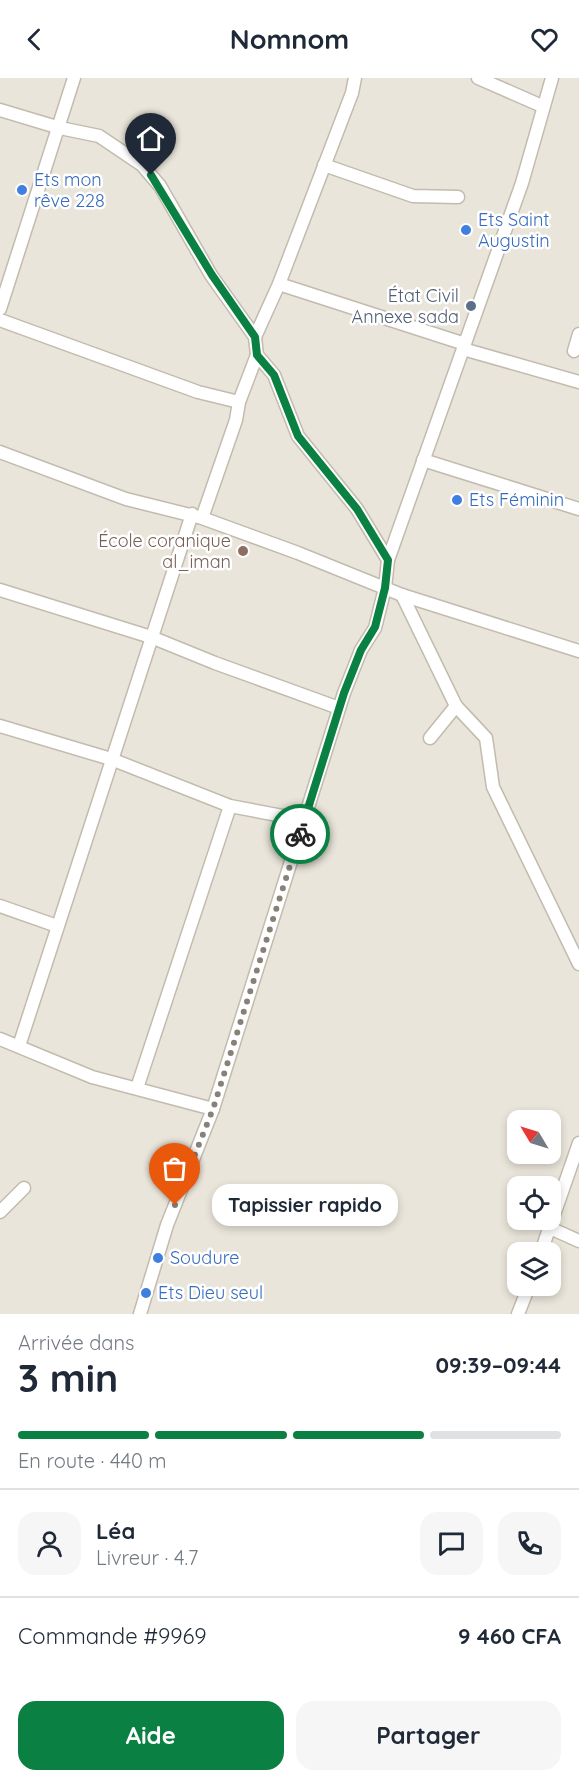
<!DOCTYPE html>
<html lang="fr">
<meta charset="utf-8">
<style>
body{margin:0;font-family:Quicksand,sans-serif;background:#f6f6f7;color:#1f2937;height:100vh;display:flex;flex-direction:column;font-size:22px;white-space:nowrap}
*{box-sizing:border-box;margin:0}
p{font-size:20px;color:#747a83}
.icon{flex:none;width:33px;height:33px;fill:none;stroke:currentColor;stroke-width:2;stroke-linecap:round;stroke-linejoin:round}
.map{position:relative;height:1236px;overflow:hidden}
.side{display:flex;flex-direction:column;background:#fff;flex:1}
.side>*{flex:none}
.needle{width:39px;rotate:308deg}
.fabs{position:absolute;left:507px;top:1032px;display:grid;gap:12px}
.fabs a{display:grid;place-items:center;width:54px;height:54px;border-radius:12px;background:#fff;box-shadow:0 3px 9px #0003;font-size:30px}
.pin{position:absolute;display:grid;place-items:center;width:51px;height:51px;color:#fff;margin:-62px -26px;border-radius:50% 50% 50% 0;rotate:-45deg;box-shadow:0 0 6px #0007}
.pin .icon{rotate:45deg}
.courier{position:absolute;display:grid;place-items:center;width:60px;height:60px;margin:-30px;border:4px solid #0b8043;border-radius:50%;background:#fff;color:#222;box-shadow:0 2px 8px #0007}
.bubble{position:absolute;height:42px;border-radius:18px;background:#fff;box-shadow:0 3px 9px #0003;font-size:20px;font-weight:700;line-height:42px;text-align:center}
.headline em{font-style:normal;font-weight:700}
.headline div{display:flex;flex-direction:column-reverse}
.headline{display:flex;align-items:center;justify-content:space-between;height:102px;padding:0 18px}
h1{font-size:39px;font-weight:700;line-height:45px}
.bar{display:grid;grid-template-columns:repeat(4,1fr);gap:9px 6px;align-content:center;height:72px;padding:0 18px}
.bar i{height:8px;border-radius:4px;background:#e0e1e3}
.bar .selected{background:#0b8043}
.bar p{grid-column:span 4}
.line{display:flex;align-items:center;gap:15px;padding:0 18px;border-top:2px solid #e0e1e3}
.line div{flex:1}
.round{display:grid;place-items:center;flex:none;width:63px;height:63px;border-radius:18px;background:#f6f6f7}
.button{display:flex;gap:12px;margin-top:auto;padding:12px 18px}
.button a{flex:1;height:69px;border-radius:18px;background:#0b8043;color:#fff;font-size:24px;font-weight:700;line-height:69px;text-align:center}
.button a+a{background:#f6f6f7;color:#1f2937}
header{display:flex;justify-content:space-between;align-items:center;height:78px;padding:0 18px;background:#fff;font-size:27px;font-weight:700}
.map>svg:first-child{display:block}
.residential{fill:#eae5da;fill-rule:evenodd}
.lines{fill:none;stroke-linecap:round;stroke-linejoin:round}
.minor-casing{stroke:#c2bbae;stroke-width:15}
.minor{stroke:#fff;stroke-width:12}
.done{stroke:#878178;stroke-width:6;stroke-dasharray:0 10.8}
.route{stroke:#0b8043;stroke-width:8}
.shop-dot{fill:#3f7fe0;stroke:#fff;stroke-width:2}
.service-dot{fill:#5c6f8a;stroke:#fff;stroke-width:2}
.education-dot{fill:#8d6e63;stroke:#fff;stroke-width:2}
.labels{text-anchor:middle;stroke-width:5;stroke-linejoin:round;paint-order:stroke}
.shop-label{font-size:18px;fill:#366cbe;stroke:#fff;text-anchor:start}
.service-label{font-size:18px;fill:#4e5e75;stroke:#fff;text-anchor:end}
.education-label{font-size:18px;fill:#785e54;stroke:#fff;text-anchor:end}
</style>
<header><svg class="icon" aria-label="back" viewBox="0 0 24 24"><path d="M15 5l-7 7 7 7"/></svg>Nomnom<svg class="icon" aria-label="heart" viewBox="0 0 24 24"><path d="M12 20l-8-8c-3-5 5-10 8-4 3-6 11-1 8 4z"/></svg></header>
<div class="map">
<svg width="579" height="1236" viewBox="0 0 579 1236">
<rect width="100%" height="100%" fill="#f6f3ec"/>
<!-- residential -->
<path class="residential" d="M0,0H579V1236H0ZM518,1042H550V1076H518ZM518,1108H550V1142H518ZM518,1174H550V1208H518Z"/>
<g class="lines">
<!-- minor casing -->
<g class="minor-casing">
<g id="minor">
<path d="M478,0L542,28"/>
<path d="M0,32L60,50L99,58L142,87L160,108L211,197L255,259L257,277L274,297L298,358L357,431L388,482L385,510L375,550L361,572L344,615L213,1031L167,1147L140,1236"/>
<path d="M324,87L413,118L458,119"/>
<path d="M279,206L465,266"/>
<path d="M0,231L74,0"/>
<path d="M0,242L198,314L239,324L257,277"/>
<path d="M255,259L279,206L352,15L355,0"/>
<path d="M463,271L579,304"/>
<path d="M574,273L579,256"/>
<path d="M0,374L126,421L202,440L298,475L402,517L579,573"/>
<path d="M423,382L579,431"/>
<path d="M202,440L236,342L239,324"/>
<path d="M388,482L522,105L552,0"/>
<path d="M0,512L151,559L215,585L339,630"/>
<path d="M402,517L456,628L486,660L493,709L579,886"/>
<path d="M0,648L111,681L230,728L304,742"/>
<path d="M430,660L456,628"/>
<path d="M0,828L57,848"/>
<path d="M0,961L92,999L213,1031"/>
<path d="M19,968L192,436"/>
<path d="M137,1010L230,728"/>
<path d="M0,1134L24,1110"/>
<path d="M550,1150L579,1163"/>
<path d="M541,1174L579,1065"/>
<path d="M518,1236L529,1208"/>
</g>
</g>
<!-- minor -->
<use href="#minor" class="minor"/>
</g>
<g class="lines">
<!-- done -->
<path class="done" d="M175,1127L213,1031L300,756"/>
<!-- route -->
<path class="route" d="M151,97L212,197L255,259L257,277L274,297L298,358L357,431L388,482L385,510L375,549L361,572L344,615L300,756"/>
</g>
<!-- markers -->
<g class="shop-dot">
<circle cx="22" cy="112" r="6"/>
<circle cx="466" cy="152" r="6"/>
<circle cx="457" cy="422" r="6"/>
<circle cx="158" cy="1180" r="6"/>
<circle cx="146" cy="1215" r="6"/>
</g>
<circle class="service-dot" cx="471" cy="228" r="6"/>
<circle class="education-dot" cx="243" cy="473" r="6"/>
<g class="labels">
<!-- shop labels -->
<g class="shop-label">
<text x="34" y="108">Ets mon<tspan x="34" dy="21">rêve 228</tspan></text>
<text x="478" y="148">Ets Saint<tspan x="478" dy="21">Augustin</tspan></text>
<text x="469" y="428">Ets Féminin</text>
<text x="170" y="1186">Soudure</text>
<text x="158" y="1221">Ets Dieu seul</text>
</g>
<!-- service labels -->
<g class="service-label">
<text x="459" y="224">État Civil<tspan x="459" dy="21">Annexe sada</tspan></text>
</g>
<!-- education labels -->
<g class="education-label">
<text x="231" y="469">École coranique<tspan x="231" dy="21">al_iman</tspan></text>
</g>
</g>
</svg>
<div class="fabs">
<a><svg class="needle" viewBox="-14 -14 28 28"><path d="M0-13l5 13h-10z" fill="#e53935"/><path d="M0 13l5-13h-10z" fill="#747a83"/></svg></a>
<a><svg class="icon" aria-label="locate" viewBox="0 0 24 24"><circle cx="12" cy="12" r="6"/><path d="M12 2v4M12 18v4M2 12h4M18 12h4"/></svg></a>
<a><svg class="icon" aria-label="layers" viewBox="0 0 24 24"><path d="M12 4l9 5-9 5-9-5zM3 14l9 5 9-5"/></svg></a>
</div>
<div class="pin" style="left:175px;top:1127px;background:#ea580c"><svg class="icon" aria-label="bag" viewBox="0 0 24 24"><path d="M5 8h14l-1 12H6zM9 8a3 3 0 0 1 6 0"/></svg></div>
<div class="pin" style="left:151px;top:97px;background:#1f2937"><svg class="icon" aria-label="home" viewBox="0 0 24 24"><path d="M3 11l9-7 9 7M6 9v11h12V9"/></svg></div>
<div class="courier" style="left:300px;top:756px"><svg class="icon" aria-label="bike" viewBox="0 0 24 24"><circle cx="6" cy="16" r="4"/><circle cx="18" cy="16" r="4"/><path d="M6 16l4-8h5l3 8M10 8l3 8H6M13 5h3"/></svg></div>
<div class="bubble" style="left:212px;top:1106px;width:186px">Tapissier rapido</div>
</div>
<section class="side">
<div class="headline"><div><h1>3 min</h1><p>Arrivée dans</p></div><em>09:39–09:44</em></div>
<div class="bar"><i class="selected"></i><i class="selected"></i><i class="selected"></i><i></i><p>En route · 440 m</p></div>
<div class="line" style="height:108px"><a class="round"><svg class="icon" aria-label="person" viewBox="0 0 24 24"><circle cx="12" cy="8" r="4"/><path d="M4 21q1-7 8-7t8 7"/></svg></a><div><b>Léa</b><p>Livreur · 4.7</p></div><a class="round"><svg class="icon" aria-label="chat" viewBox="0 0 24 24"><path d="M4 5h16v11H9l-5 4z"/></svg></a><a class="round"><svg class="icon" aria-label="phone" viewBox="0 0 24 24"><path d="M5 4h4l2 5-3 2q2 4 5 5l2-3 5 2v4C11 20 4 13 5 4z"/></svg></a></div>
<div class="line" style="height:78px"><div>Commande #9969</div><b>9 460 CFA</b></div>
<div class="button"><a>Aide</a><a>Partager</a></div>
</section>
